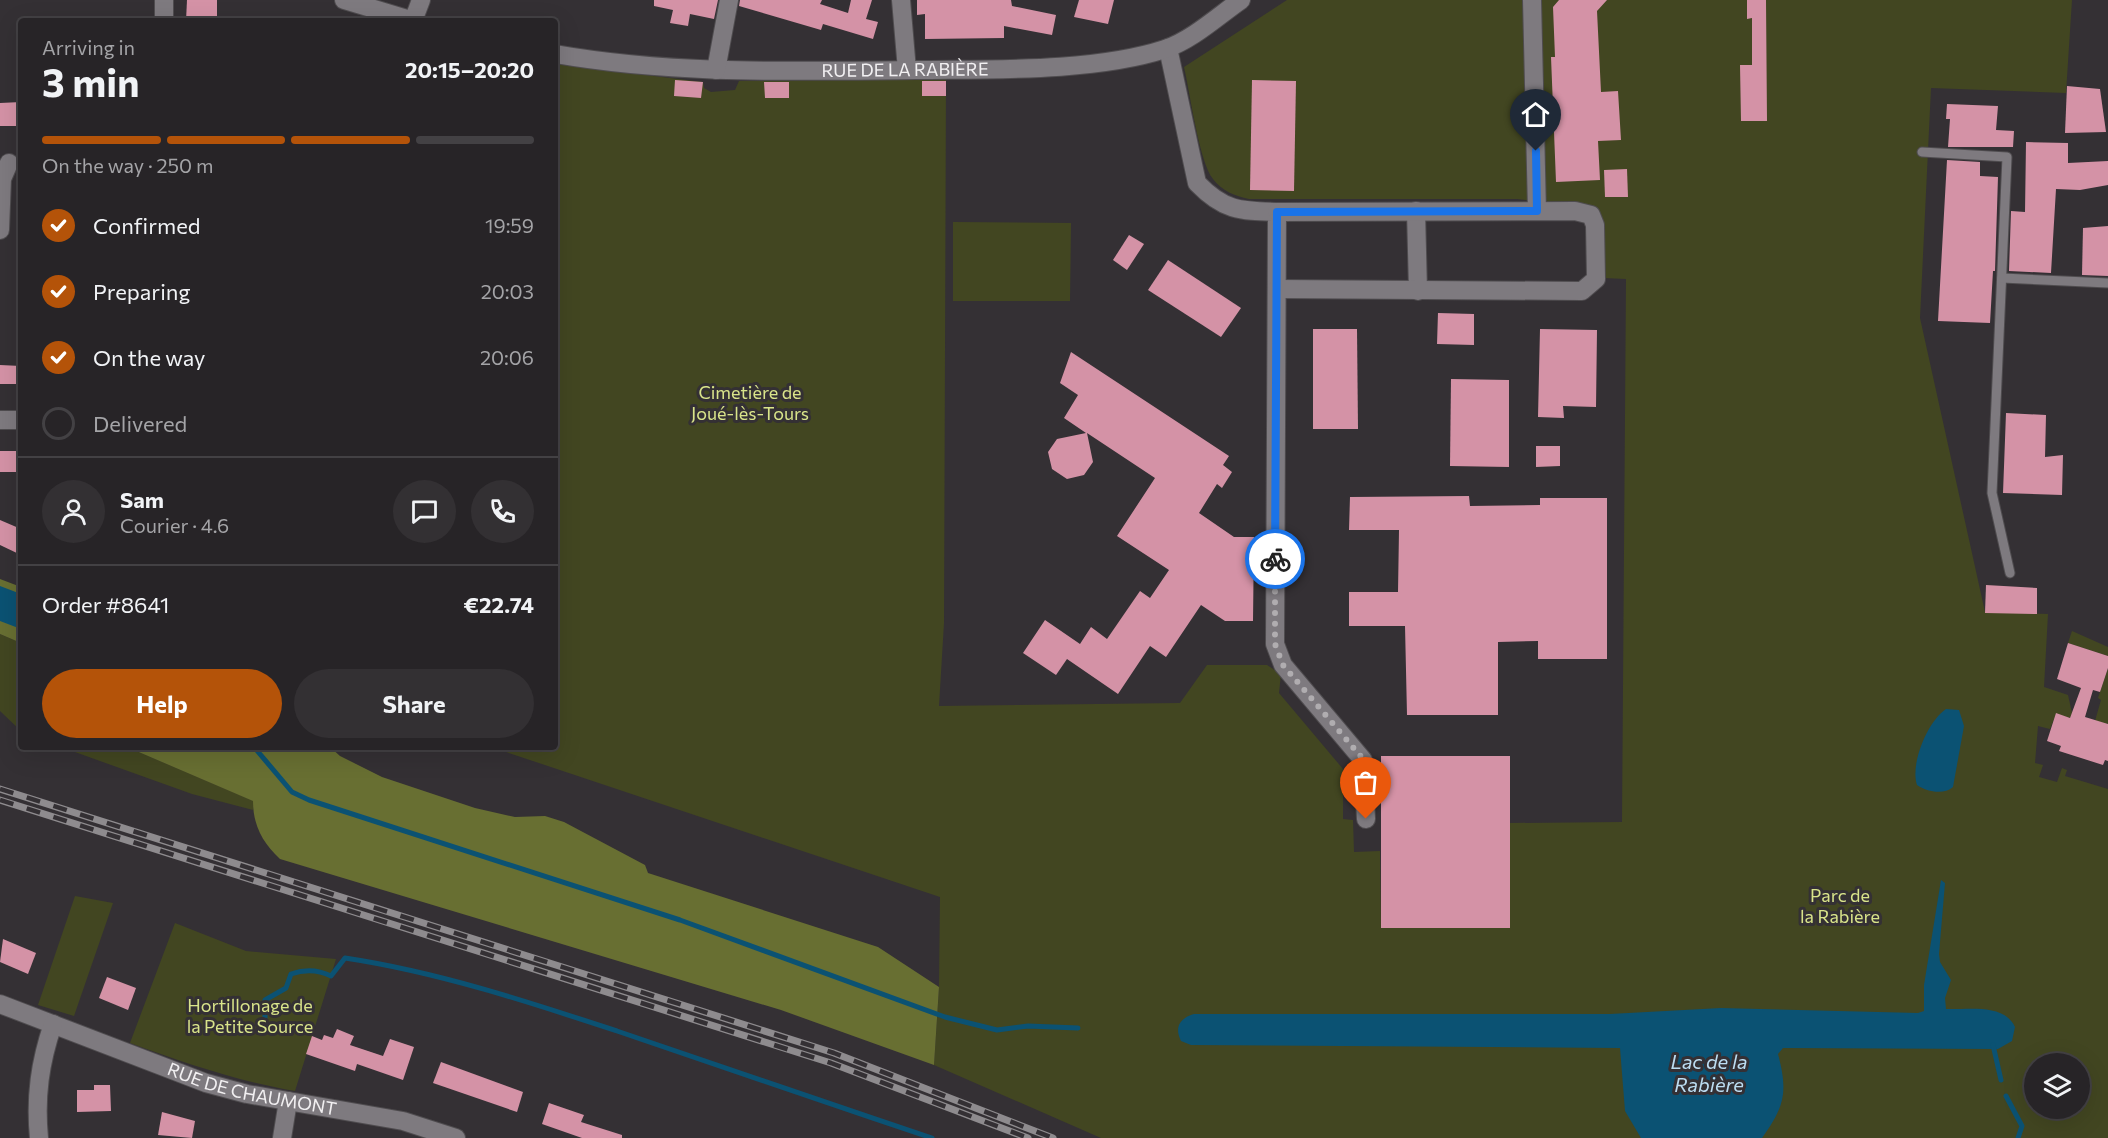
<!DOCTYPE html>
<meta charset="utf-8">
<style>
body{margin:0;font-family:Commissioner,sans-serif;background:#333033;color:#f1f3f6;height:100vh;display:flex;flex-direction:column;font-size:22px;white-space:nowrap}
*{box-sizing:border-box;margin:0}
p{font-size:20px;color:#a4a4a7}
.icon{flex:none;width:33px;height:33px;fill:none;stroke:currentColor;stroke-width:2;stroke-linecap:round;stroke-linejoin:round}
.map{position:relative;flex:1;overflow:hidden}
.panel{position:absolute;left:18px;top:18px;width:540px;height:732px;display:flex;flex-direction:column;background:#272427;border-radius:6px;box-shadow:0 6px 24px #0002,0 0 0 2px #434144}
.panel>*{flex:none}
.tools{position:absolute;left:2024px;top:1053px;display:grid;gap:12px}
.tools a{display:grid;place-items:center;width:66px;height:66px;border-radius:50%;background:#272427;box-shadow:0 6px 24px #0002,0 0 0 2px #434144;font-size:30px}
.pin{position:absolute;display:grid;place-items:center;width:51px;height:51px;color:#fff;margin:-62px -26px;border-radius:50% 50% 50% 0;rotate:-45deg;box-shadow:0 0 6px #0007}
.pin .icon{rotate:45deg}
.courier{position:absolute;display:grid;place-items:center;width:60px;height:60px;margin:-30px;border:4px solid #1a73e8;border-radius:50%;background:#fff;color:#222;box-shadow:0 2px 8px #0007}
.summary em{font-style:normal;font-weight:700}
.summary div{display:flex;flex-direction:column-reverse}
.summary{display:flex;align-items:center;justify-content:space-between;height:102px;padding:0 24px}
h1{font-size:39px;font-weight:700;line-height:45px}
.bar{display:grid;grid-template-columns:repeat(4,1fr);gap:9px 6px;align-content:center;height:72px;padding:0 24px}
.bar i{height:8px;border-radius:4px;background:#434144}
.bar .selected{background:#b45309}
.bar p{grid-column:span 4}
.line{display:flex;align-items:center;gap:15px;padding:0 24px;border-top:2px solid #434144}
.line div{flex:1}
.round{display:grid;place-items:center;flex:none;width:63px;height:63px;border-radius:32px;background:#333033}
ol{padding:0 24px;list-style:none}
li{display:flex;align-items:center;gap:18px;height:66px}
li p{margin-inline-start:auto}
li .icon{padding:6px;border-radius:50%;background:#b45309;color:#fff;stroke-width:4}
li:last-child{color:#a4a4a7}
li i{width:33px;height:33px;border:3px solid #434144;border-radius:50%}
.primary-button{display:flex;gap:12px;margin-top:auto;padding:12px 24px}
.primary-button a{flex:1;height:69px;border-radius:36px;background:#b45309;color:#fff;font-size:24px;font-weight:700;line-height:69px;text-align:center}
.primary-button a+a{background:#333033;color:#f1f3f6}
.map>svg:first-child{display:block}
.green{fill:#424621;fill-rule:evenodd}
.forest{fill:#686f32}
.water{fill:#0b5273}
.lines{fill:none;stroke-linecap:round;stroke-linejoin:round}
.stream{stroke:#0b5273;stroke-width:5}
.building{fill:#d492a6}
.service-casing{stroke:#4f4c4f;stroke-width:11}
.minor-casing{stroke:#4f4c4f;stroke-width:20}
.service{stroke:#7e7a7f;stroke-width:9}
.minor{stroke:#7e7a7f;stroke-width:18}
.rail-casing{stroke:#8e8b8e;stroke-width:7}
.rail{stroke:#343034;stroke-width:4.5;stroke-dasharray:14;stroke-linecap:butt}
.done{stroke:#b0adb0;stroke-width:6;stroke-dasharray:0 10.8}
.route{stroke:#1a73e8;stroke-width:8}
.labels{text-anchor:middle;stroke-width:6;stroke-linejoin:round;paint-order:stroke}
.street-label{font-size:18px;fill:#f2f0f2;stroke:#343034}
.park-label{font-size:18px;fill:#d9e48a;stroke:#343034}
.water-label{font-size:20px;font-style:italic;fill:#bcddf2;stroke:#343034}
</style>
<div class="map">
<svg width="2108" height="1138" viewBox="0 0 2108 1138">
<rect width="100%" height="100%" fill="#343034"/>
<!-- green -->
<g class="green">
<path d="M1287,0H2072L2066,93L1931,88L1920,318L1985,612L2048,614L2044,687L2068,695L2072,713L2070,718L2056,714L2050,729L2038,726L2035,763L2043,765L2039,777L2057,782L2062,768L2067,770L2065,776L2108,789V1138H1101L934,1065L939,987L940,897L491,747H555V64L703,82L704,88L711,92L735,90L739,81L946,79L944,623L939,706L1180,703L1207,665H1267L1281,674L1279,693L1343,769V819L1353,820L1354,852L1380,851L1381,928H1509L1510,823L1622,822L1626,279L1603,278V228L1558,204L1517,199H1249C1235,196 1222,191 1213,179C1199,162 1190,92 1184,67ZM2034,1064H2079V1108H2034Z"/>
<path d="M953,222L1071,223L1070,301H953Z"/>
<path d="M2072,631L2108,647V656L2068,643Z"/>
<path d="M0,634L21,643V731L0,711Z"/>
<path d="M2108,668V724L2095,721L2101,700L2098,698Z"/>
<path d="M61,747H127L254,801L253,810L192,794Z"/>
<path d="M75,896L113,903L74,1016L38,1005Z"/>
<path d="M175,923L246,951L336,959L295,1091C237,1081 185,1063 130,1043Z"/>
</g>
<!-- forest -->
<g class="forest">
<path d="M0,579L21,587V643L0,634Z"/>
<path d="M127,747H330L340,756L382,777L475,808L515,817L545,816L564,822L645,865L648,873L878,947L939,987L934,1065L781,1010L280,859C263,843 253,826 253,801Z"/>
</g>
<!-- water -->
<g class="water">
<path d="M0,586L21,594V629L0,621Z"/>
<path d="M1946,709L1959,710L1964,726L1953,787C1944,795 1927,792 1917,785C1910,764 1927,722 1946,709Z"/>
<path d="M1941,880L1945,883L1939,954L1940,962L1951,980L1945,998L1946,1009C1968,1010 2004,1003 2015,1027L2012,1041L1998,1049L1783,1048L1778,1054C1788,1092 1785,1106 1762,1138H1641L1625,1111L1620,1048L1191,1045L1181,1041C1174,1027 1180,1018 1194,1014H1610L1721,1008L1918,1013L1924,1011V985Z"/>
</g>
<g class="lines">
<!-- stream -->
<g class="stream">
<path d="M254,747L292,792L309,800L680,920L945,1017L997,1030L1028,1026L1078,1028"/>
<path d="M265,1018V1000L286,988L291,974C305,969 317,969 331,976L345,958C438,972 529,1002 617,1031C723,1066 827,1103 932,1138"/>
<path d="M1993,1045L2001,1080"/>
<path d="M2006,1096L2022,1126L2018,1138"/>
</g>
</g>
<!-- building -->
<g class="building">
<path d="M187,0H217V21H186Z"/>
<path d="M654,0H718L714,19L690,14L688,26L670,23L673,10L654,6Z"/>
<path d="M740,0H822L820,4L848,13L851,0H872L866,19L878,22L873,39L823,24L821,30L739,6Z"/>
<path d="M917,0H1011L1012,6L1056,15L1052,35L1004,26V38L925,39V14L917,15Z"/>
<path d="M1079,0H1114L1108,24L1074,17Z"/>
<path d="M1559,0H1607L1597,11L1601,92L1618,91L1621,140L1598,141L1600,180L1556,182L1551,57H1555L1553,7Z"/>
<path d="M1747,0H1766L1767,121H1741L1740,65H1752V18L1747,19Z"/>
<path d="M675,80L703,82L701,98L674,96Z"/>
<path d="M1252,80L1296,81L1294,191L1250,190Z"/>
<rect x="922" y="81" width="24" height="15"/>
<path d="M764,82H789V98H765Z"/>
<path d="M2067,86L2100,89L2106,132L2065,133Z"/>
<path d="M21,102V126H0V103Z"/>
<path d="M1947,104L1998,106L1996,130L2014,131L2013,147H1948L1950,119H1946Z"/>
<path d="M2026,142L2068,143V163L2108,161V185L2080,190L2056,189L2051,273L2009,271L2011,211L2025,212Z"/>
<path d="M1947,160L1980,162V176L1998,177L1995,271H1993L1990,323L1938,321Z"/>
<path d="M1627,169L1628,197H1605L1604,170Z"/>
<path d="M2108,226V276L2082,275L2083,228Z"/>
<path d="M1129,235L1144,244L1127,270L1113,260Z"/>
<path d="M1168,260L1241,308L1221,337L1148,290Z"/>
<path d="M1438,313L1474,314V345L1437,344Z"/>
<path d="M1313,329H1357L1358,429H1313Z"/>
<path d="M1540,329L1597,330L1596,407L1563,406L1564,418L1538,417Z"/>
<path d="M1071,352L1229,456L1223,465L1232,472L1222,488L1217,484L1199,513L1234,537H1254L1253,621H1225L1201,605L1166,657L1150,646L1118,694L1067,659L1056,675L1023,653L1045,620L1080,644L1091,627L1107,639L1140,591L1150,598L1169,570L1117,536L1155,478L1087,433L1093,462L1084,475L1067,479L1052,469L1048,452L1057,439L1086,433L1064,418L1078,395L1060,383Z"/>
<path d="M0,365L21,366V384H0Z"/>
<path d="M1451,379L1509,380V467L1450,466Z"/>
<path d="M2006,413L2046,415L2045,457L2063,455L2062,495L2003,493Z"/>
<path d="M1536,446H1560V466L1536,467Z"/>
<rect x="0" y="451" width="21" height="21"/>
<path d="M1469,496L1470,506L1540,505V498H1607V659H1538V641L1498,642V715H1407L1405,626H1349V592H1398L1399,530H1349L1350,497Z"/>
<path d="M0,520L21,529V555L0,545Z"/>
<path d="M1986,585L2037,588V614L1985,613Z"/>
<path d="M2068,643L2108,656V668L2100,692L2093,690L2085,717L2108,724V761L2105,760L2103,765L2059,751L2061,746L2047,741L2056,713L2070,718L2081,688L2057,679Z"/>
<rect x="1381" y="756" width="129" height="172"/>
<path d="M3,939L36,953L28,974L0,962Z"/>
<path d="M107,977L136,988L128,1010L99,998Z"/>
<path d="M337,1029L354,1036L350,1045L383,1056L390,1039L414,1047L403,1080L357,1064L355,1071L306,1054L312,1036L322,1040L324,1035L333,1038Z"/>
<path d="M441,1062L523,1092L517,1112L433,1083Z"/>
<path d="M94,1085H110L111,1111L77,1112V1090H94Z"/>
<path d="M549,1103L584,1115L581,1122L622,1135V1138H582L542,1124Z"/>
<path d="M162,1112L195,1121L192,1138L158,1135Z"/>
</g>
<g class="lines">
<!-- service casing -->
<g class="service-casing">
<g id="service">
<path d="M1922,152L2007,157L1992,493L2010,573"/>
<path d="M2002,278L2108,283"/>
</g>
</g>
<!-- minor casing -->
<g class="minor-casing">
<g id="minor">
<path d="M344,0L414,21"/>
<path d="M901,0L907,70"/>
<path d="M1532,0L1537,211"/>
<path d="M164,21V0"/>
<path d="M413,21L421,0"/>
<path d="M1168,48L1197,183C1224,211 1240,211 1277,212L1275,644L1283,665L1363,760L1366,819"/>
<path id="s1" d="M555,54C675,75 796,71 917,70C991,69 1095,72 1165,49C1192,40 1218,16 1241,0"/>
<path d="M716,70L729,0"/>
<path d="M1416,211L1418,291"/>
<path d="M0,230L2,179L9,163"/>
<path d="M1277,289L1582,291L1596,279L1595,225L1591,215L1575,211L1277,212"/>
<path d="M0,420H21"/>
<path id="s2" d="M0,1004L206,1083L247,1094L403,1121L456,1138"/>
<path d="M39,1138C35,1097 40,1062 53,1024"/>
<path d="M282,1138L288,1101"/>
</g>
</g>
<!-- service -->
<use href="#service" class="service"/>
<!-- minor -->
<use href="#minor" class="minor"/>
<!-- rail casing -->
<g class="rail-casing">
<g id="rail">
<path d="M0,789L834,1053L1053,1138"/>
<path d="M0,800L831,1063L1028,1138"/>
</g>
</g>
<!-- rail -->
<use href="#rail" class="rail"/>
</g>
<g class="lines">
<!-- done -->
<path class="done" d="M1275,559V644L1283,665L1363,759L1366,819"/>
<!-- route -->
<path class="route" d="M1275,559L1277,212L1537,211L1536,151"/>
</g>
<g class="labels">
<!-- street labels -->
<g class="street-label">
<text dy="6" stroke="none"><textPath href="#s1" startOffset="351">RUE DE LA RABIÈRE</textPath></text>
<text dy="6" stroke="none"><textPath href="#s2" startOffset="267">RUE DE CHAUMONT</textPath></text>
</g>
<!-- park labels -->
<g class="park-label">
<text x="750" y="399">Cimetière de<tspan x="750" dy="21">Joué-lès-Tours</tspan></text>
<text x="1840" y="902">Parc de<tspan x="1840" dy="21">la Rabière</tspan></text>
<text x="250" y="1012">Hortillonage de<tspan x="250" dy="21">la Petite Source</tspan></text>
</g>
<!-- water labels -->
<g class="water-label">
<text x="1709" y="1069">Lac de la<tspan x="1709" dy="23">Rabière</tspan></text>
</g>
</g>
</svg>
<div class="tools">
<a><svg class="icon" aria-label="layers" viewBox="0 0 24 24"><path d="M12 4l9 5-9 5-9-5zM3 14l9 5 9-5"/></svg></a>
</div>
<div class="pin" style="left:1366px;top:819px;background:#ea580c"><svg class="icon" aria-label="bag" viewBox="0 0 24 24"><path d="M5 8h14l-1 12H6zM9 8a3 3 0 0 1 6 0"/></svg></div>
<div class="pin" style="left:1536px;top:151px;background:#1f2937"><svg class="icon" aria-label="home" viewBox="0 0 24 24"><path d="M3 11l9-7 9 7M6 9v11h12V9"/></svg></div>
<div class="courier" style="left:1275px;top:559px"><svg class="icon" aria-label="bike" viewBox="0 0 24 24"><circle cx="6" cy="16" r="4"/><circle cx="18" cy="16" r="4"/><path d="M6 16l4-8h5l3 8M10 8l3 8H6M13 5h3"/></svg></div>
<section class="panel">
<div class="summary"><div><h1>3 min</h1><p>Arriving in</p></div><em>20:15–20:20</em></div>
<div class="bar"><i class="selected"></i><i class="selected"></i><i class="selected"></i><i></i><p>On the way · 250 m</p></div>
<ol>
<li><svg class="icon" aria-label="check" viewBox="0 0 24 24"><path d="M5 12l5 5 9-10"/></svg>Confirmed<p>19:59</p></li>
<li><svg class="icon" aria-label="check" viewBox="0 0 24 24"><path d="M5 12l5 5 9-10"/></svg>Preparing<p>20:03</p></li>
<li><svg class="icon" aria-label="check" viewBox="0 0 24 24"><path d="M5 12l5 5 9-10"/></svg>On the way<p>20:06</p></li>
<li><i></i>Delivered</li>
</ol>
<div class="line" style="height:108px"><a class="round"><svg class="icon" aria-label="person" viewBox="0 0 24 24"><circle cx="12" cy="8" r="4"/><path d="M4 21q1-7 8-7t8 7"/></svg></a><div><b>Sam</b><p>Courier · 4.6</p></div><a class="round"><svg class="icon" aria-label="chat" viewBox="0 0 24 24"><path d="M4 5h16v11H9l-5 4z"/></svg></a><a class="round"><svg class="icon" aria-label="phone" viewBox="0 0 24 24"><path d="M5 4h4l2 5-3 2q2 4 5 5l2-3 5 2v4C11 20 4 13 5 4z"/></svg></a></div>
<div class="line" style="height:78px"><div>Order #8641</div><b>€22.74</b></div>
<div class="primary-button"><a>Help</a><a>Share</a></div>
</section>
</div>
